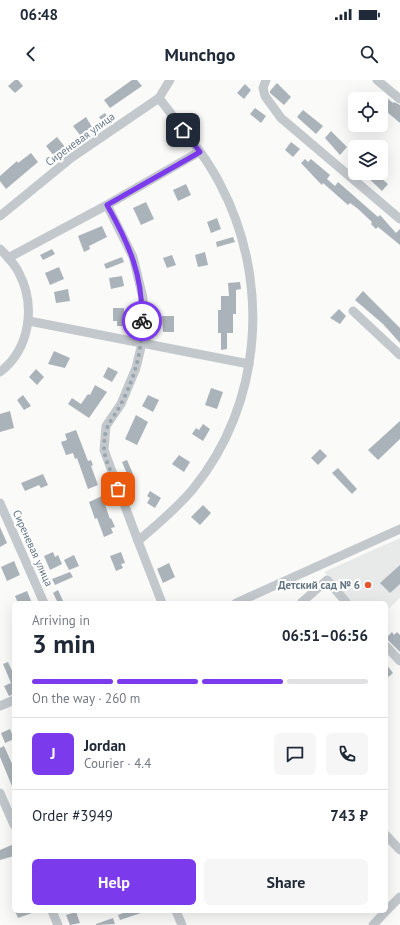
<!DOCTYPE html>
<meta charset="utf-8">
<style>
body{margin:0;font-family:"PT Sans",sans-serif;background:#f6f6f7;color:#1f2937;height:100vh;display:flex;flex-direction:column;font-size:15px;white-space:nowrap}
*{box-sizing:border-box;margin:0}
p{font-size:13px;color:#747a83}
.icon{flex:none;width:22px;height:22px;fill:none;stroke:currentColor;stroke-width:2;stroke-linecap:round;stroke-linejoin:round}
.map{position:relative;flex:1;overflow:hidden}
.side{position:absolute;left:12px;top:521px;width:376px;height:312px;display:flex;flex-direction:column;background:#fff;border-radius:6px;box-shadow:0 4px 16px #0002}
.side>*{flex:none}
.fabs{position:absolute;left:348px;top:12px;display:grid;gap:8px}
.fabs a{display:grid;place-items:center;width:40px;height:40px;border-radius:6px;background:#fff;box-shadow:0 4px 16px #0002;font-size:20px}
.pin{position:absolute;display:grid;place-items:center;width:34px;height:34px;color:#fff;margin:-17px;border-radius:8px;box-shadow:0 2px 6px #0006}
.courier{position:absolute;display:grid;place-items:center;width:40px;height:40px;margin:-20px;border:3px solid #7c3aed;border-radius:50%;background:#fff;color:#222;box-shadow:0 1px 5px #0007}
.summary em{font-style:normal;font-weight:600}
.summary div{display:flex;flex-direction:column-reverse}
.summary{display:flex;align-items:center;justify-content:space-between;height:68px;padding:0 20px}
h1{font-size:26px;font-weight:600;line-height:30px}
.bar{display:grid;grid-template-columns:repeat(4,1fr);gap:6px 4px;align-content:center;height:48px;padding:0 20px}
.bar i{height:5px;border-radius:3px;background:#e0e1e3}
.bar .selected{background:#7c3aed}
.bar p{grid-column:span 4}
.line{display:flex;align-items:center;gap:10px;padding:0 20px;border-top:1px solid #e0e1e3}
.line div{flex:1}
.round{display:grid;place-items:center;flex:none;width:42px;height:42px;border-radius:6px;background:#f6f6f7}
.button{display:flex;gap:8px;margin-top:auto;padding:8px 20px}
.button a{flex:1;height:46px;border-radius:6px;background:#7c3aed;color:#fff;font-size:16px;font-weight:600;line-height:46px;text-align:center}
.button a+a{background:#f6f6f7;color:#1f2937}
.status{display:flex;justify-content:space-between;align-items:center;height:28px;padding:0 20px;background:#fff;direction:ltr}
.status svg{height:11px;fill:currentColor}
header{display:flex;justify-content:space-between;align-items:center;height:52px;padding:0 20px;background:#fff;font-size:18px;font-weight:600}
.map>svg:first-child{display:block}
.built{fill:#e8e9e9}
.building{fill:#aab3b9}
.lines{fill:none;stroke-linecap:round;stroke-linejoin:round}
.minor{stroke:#c3c8cc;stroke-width:9}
.done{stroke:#99a4ac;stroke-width:4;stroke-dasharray:0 7.2}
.route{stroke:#7c3aed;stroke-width:5}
.poi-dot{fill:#e4572e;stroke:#fff;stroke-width:1.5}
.labels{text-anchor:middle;stroke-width:4;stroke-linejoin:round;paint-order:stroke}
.street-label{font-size:11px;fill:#657683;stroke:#fff}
.poi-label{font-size:11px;font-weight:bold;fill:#657683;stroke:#fff;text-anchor:end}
</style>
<div class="status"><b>06:48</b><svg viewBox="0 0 49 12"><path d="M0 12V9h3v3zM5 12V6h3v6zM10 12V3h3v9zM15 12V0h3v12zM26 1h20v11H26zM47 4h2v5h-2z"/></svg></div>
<header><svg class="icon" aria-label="back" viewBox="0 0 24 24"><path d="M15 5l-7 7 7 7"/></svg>Munchgo<svg class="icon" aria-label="search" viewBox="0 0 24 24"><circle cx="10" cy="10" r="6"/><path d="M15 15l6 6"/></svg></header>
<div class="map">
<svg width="400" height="845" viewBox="0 0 400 845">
<rect width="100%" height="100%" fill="#fafaf8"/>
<!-- built -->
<path class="built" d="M400,458V518L386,531V523H354L324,492Z"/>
<!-- building -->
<g class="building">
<path d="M15,0H18L23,6L15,13L8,6Z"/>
<path d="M132,0H137L142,6L110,28L104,20Z"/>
<path d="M277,3L291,17L284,25L270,13V11Z"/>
<path d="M245,4L251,10L244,19L237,13Z"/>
<path d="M381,13L393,23L394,22L400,25V43L386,31L387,30L381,24V19H375Z"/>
<path d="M255,28L266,36L261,43L250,34Z"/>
<path d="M303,30L323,46L316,54L297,37Z"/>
<path d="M105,33L111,42L105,46L99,37Z"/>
<path d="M86,37L92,47L80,55L73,46Z"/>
<path d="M331,51L347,67L340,75L325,58Z"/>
<path d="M57,57L65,67L54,76L46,66Z"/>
<path d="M291,62L300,69L293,77L285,70Z"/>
<path d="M31,73L38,82L6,109L0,101V96L17,81L18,83Z"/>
<path d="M305,79L308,82L311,79L330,95L327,99L335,106L338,102L378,137L380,135L396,153L400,149V165L378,147L376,149L371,144L372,142L357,128L350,123L348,125L323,103L322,105L317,100L301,83Z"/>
<path d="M363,93H375L388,104L382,111Z"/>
<path d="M186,104L191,115L178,121L173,110Z"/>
<path d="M146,122L154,139L141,145L133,128Z"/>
<path d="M217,138L221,149L211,153L207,142Z"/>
<path d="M102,146L107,157L89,166L90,169L84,172L78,156Z"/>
<path d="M233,157L235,162L217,167L216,162Z"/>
<path d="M52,169L55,174L43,180L40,175Z"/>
<path d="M205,172L208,185L198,187L195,175Z"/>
<path d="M172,175L176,185L167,188L163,178Z"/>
<path d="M122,177L124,182L106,189L104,184Z"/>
<path d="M59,187L64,199L50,205L45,193Z"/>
<path d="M122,196L124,206L111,209L109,198Z"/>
<path d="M240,202L241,209L236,210V234H233V253H227V269L221,270V253H218V230H221V216H229L228,203Z"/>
<path d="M68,209L70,221L56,223L54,212Z"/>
<path d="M363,211L400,248V263L383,244L355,220Z"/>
<path d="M113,228H124V246H117V241H113Z"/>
<path d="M339,229L346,236L340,244L330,238Z"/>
<path d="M162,236H174V252H163Z"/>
<path d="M54,271L70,278L65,288L48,284Z"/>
<path d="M108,287L118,292L112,302L103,297Z"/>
<path d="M36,289L44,297L37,305L29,297Z"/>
<path d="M95,305L107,312L89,338L68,324L72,318L81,324L88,314L90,315Z"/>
<path d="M211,308L223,312L217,329L205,325Z"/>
<path d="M23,315L31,326L24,330L17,320Z"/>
<path d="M148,315L159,320L153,332L142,326Z"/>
<path d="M10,331L14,348L0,352V334Z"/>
<path d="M136,335L148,342L137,365L125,359Z"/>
<path d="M400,341V359L378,380L368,370Z"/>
<path d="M203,344L210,349L203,361L192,354L196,348L199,350Z"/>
<path d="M76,350L88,381L91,380L93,385L91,386L98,405L88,409L77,378L75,379L73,373L66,375L61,362L67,360L65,354Z"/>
<path d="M320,369L327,376L318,385L311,378Z"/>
<path d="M179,375L190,382L184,392L172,384Z"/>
<path d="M127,380L133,394L128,396L122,382Z"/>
<path d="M338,388L357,409L352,414L332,393Z"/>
<path d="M43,394L48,405L41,408L39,405L25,411L21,403Z"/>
<path d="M150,411L161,418L155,428L147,423L150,418L147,416Z"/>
<path d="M102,416L110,439L111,438L115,447L111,448L113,453L104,457L97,438L95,439L89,422Z"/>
<path d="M203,425L211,433L200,445L191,437Z"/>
<path d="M0,447L7,463L0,467Z"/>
<path d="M53,472L55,477L58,475L62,484L50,490L44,476Z"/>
<path d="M121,472L125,483L121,484L123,488L116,491L110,476Z"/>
<path d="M74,475L79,486L69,490L64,480Z"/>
<path d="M14,481L20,495L7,501L1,487Z"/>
<path d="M169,483L175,497L163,503L157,489Z"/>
<path d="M400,485V504L390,513L380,503Z"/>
<path d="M70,492L73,497L55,505L52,499Z"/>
<path d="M58,510L64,523H58L53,513Z"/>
<path d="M27,511L32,523H18L15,516Z"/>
<path d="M392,552L394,555L397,552L400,555V572L386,558Z"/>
<path d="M8,582L14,595V614L9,616L4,606L11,603L3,584Z"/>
<path d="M386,584L393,593L386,599Z"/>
<path d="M10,649L14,659L5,663L1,653Z"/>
<path d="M4,666L14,688V711L0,677V668Z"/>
<path d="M14,764V776L0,780V770Z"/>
<path d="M15,831H35V832L18,838Z"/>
<path d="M128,831H143L144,832L120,840L118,835Z"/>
<path d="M76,832L80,843L70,845L66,835Z"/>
<path d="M113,838L115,844L96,845V844Z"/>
</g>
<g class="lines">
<!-- minor -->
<g class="minor">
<path d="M266,0L263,8L265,16L281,38L400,139"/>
<path d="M377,0L400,19"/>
<path d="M159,18C180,46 204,73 220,104C271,200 263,324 193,409C177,428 157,445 138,461L162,523"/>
<path d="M107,125L133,177L143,218L142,263L136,288L121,324L106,346L104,370L138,461"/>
<path d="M0,136L71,78L159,18L170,0"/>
<path d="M0,169C7,176 15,184 19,193C36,226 30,269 0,292"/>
<path d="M8,178L107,125L199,72"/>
<path d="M353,231L400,275"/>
<path d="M29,241L249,284"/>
<path d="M0,423L44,523"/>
<path d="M236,523L400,449"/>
<path d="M301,523L327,500L347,523"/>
<path d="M386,566L400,581"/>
<path d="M0,626L14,620"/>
<path d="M0,713L14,745"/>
<path d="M386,755L400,770"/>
<path d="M52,831L58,845"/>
<path d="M176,831L182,845"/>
<path d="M386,831L400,817"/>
<path d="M373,845L386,831"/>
</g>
</g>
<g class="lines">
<!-- done -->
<path class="done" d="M118,409C115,399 104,379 104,369C104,344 111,343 121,324C135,297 142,271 142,241"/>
<!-- route -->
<path class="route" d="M142,241C143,195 129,164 107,125L200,72L183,50"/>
</g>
<!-- markers -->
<circle class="poi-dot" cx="368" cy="505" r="4"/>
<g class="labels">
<!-- street labels -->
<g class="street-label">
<text transform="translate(80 59) rotate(-36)" y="4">Сиреневая улица</text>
<text transform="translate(33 468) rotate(66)" y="4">Сиреневая улица</text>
</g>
<!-- poi labels -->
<g class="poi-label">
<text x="360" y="509">Детский сад № 6</text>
</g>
</g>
</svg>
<div class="fabs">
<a><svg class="icon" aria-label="locate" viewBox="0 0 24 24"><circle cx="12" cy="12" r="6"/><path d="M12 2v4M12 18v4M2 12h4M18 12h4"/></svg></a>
<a><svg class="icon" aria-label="layers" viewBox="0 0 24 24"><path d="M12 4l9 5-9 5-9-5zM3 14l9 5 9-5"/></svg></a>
</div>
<div class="pin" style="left:118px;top:409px;background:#ea580c"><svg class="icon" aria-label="bag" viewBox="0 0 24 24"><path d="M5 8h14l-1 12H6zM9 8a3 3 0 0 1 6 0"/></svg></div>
<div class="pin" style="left:183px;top:50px;background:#1f2937"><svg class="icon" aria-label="home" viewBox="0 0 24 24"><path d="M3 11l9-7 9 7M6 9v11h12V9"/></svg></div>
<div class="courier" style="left:142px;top:241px"><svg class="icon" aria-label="bike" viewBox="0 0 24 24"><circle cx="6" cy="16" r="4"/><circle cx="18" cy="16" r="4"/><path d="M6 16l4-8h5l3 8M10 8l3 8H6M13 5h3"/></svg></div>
<section class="side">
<div class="summary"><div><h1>3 min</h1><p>Arriving in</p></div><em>06:51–06:56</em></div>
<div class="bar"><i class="selected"></i><i class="selected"></i><i class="selected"></i><i></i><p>On the way · 260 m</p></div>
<div class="line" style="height:72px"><b class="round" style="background:#7c3aed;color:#fff">J</b><div><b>Jordan</b><p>Courier · 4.4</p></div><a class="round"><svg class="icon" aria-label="chat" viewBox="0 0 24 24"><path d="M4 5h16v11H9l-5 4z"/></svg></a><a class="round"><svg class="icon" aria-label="phone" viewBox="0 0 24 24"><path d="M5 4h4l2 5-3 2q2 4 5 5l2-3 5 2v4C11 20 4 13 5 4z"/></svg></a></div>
<div class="line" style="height:52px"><div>Order #3949</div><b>743 ₽</b></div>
<div class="button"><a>Help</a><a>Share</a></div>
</section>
</div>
